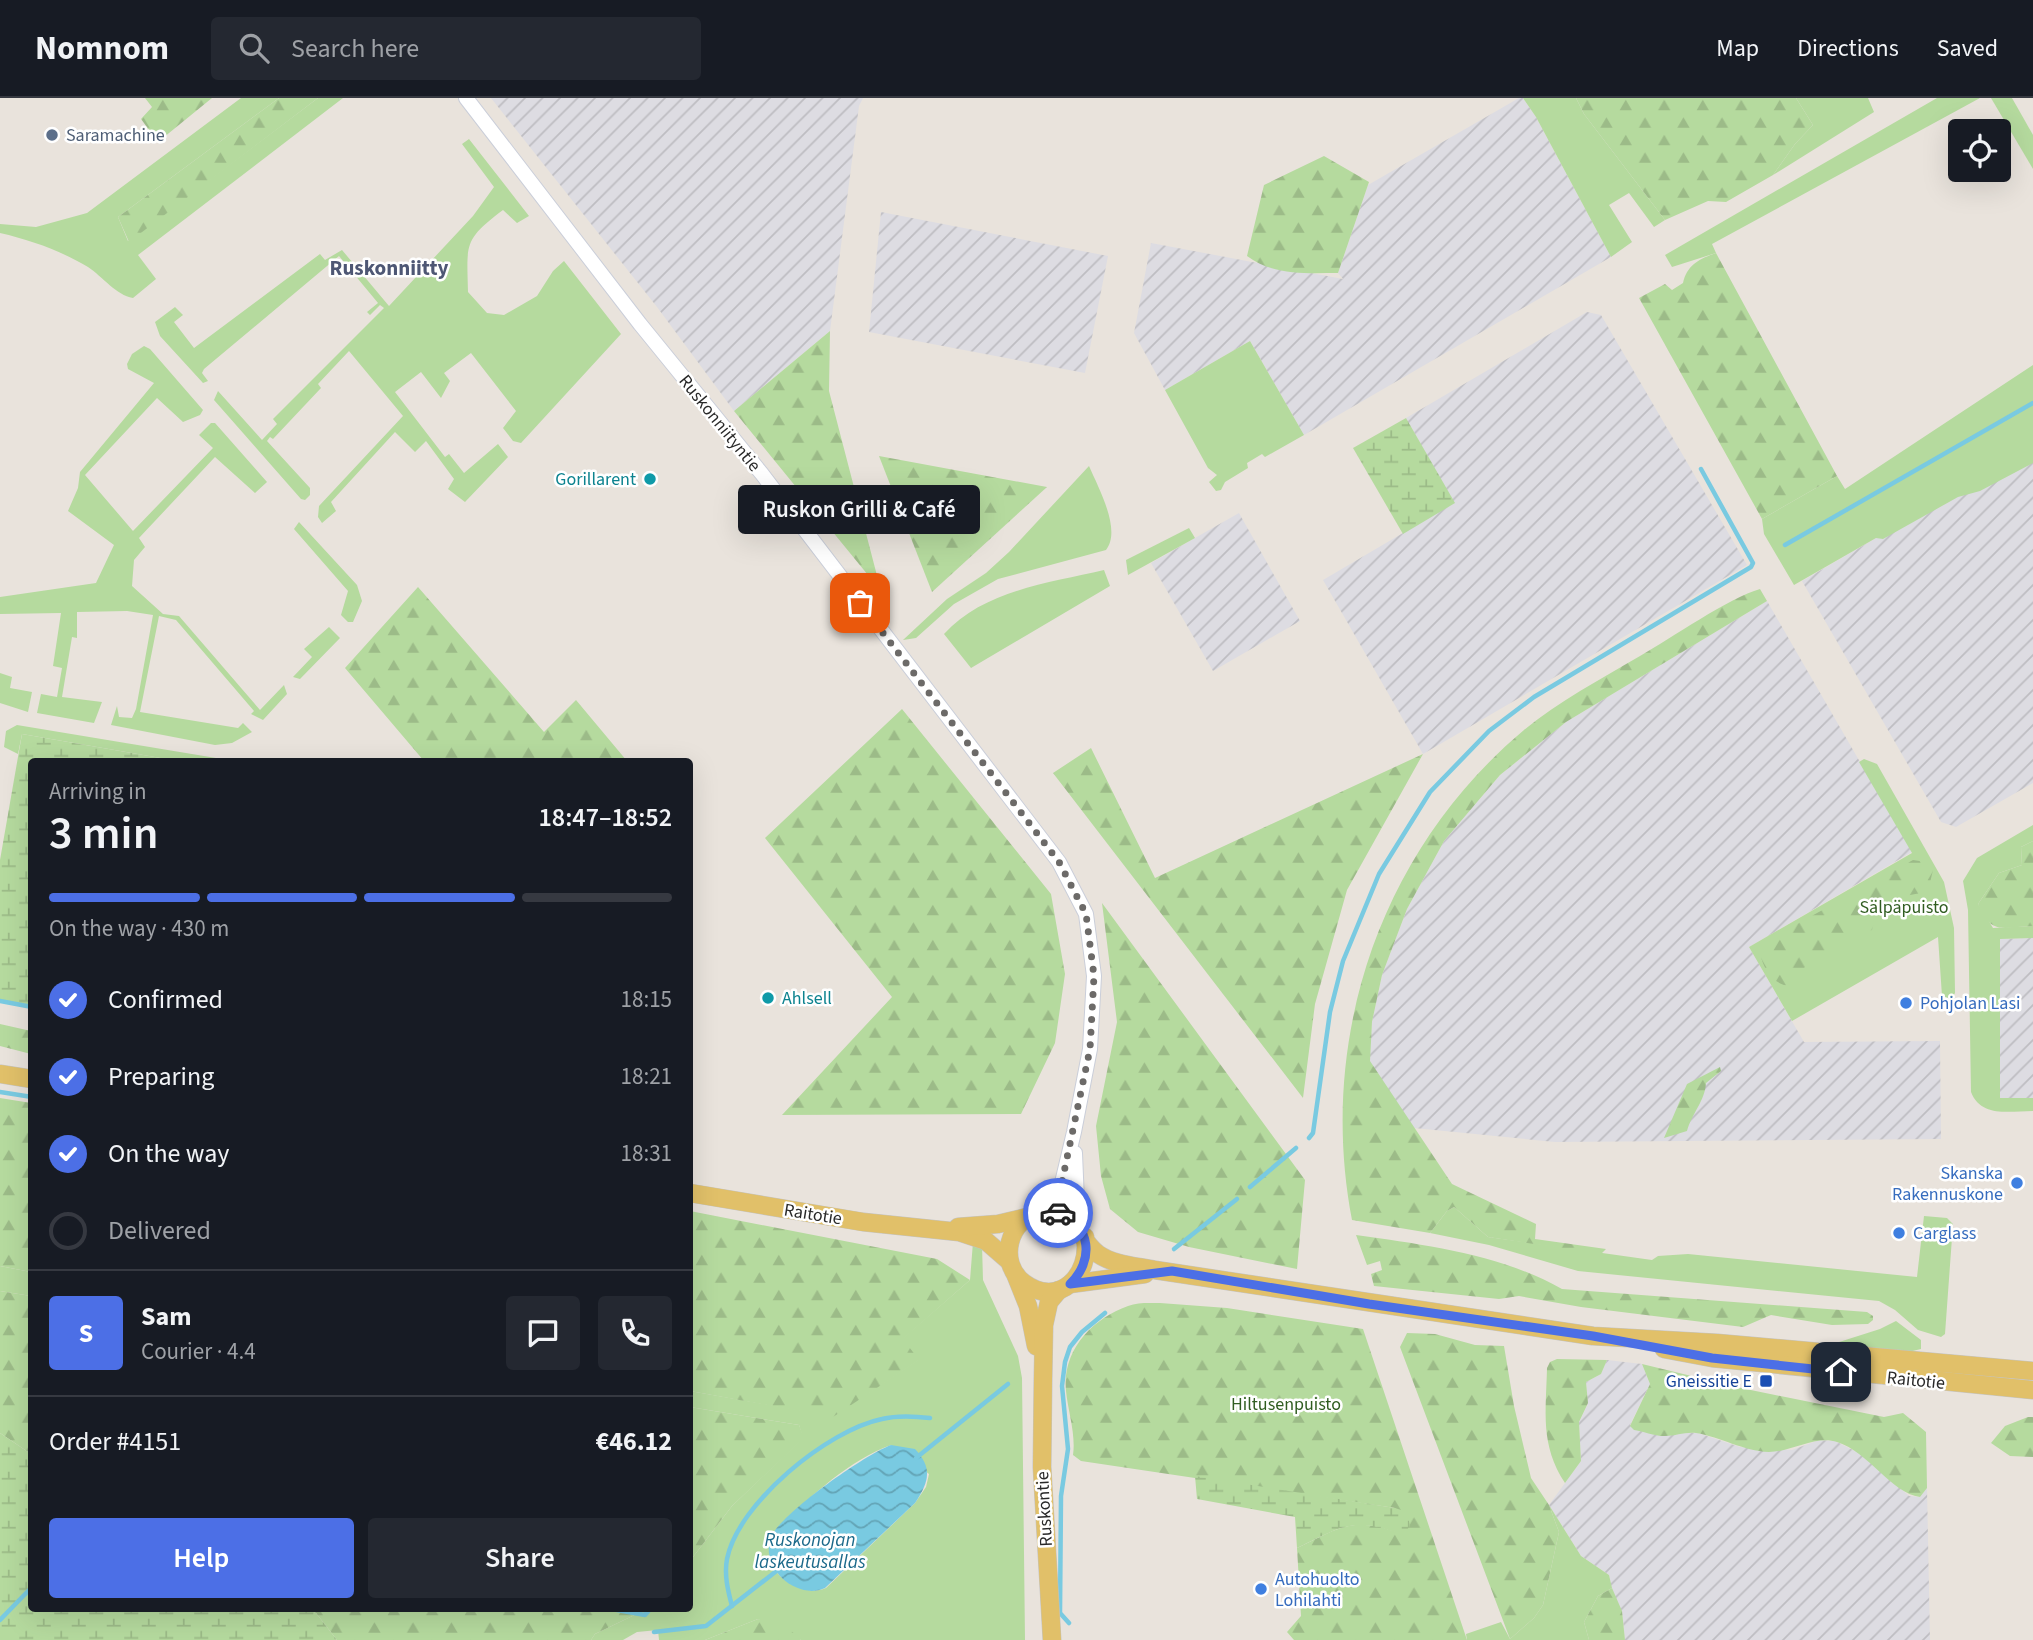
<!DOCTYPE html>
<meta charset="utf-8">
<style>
body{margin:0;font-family:"Source Sans 3",sans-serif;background:#242831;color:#f1f3f6;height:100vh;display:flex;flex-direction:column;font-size:26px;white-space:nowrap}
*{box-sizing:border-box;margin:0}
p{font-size:23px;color:#9ea1a6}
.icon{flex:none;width:38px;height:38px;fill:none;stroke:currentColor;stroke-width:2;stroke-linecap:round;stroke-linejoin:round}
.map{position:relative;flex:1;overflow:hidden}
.panel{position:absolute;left:28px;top:660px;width:665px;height:854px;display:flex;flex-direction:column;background:#171b24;border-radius:7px;box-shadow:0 7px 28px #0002}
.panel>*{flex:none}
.fabs{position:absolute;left:1948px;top:21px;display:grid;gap:14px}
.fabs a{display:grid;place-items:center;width:63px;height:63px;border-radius:7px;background:#171b24;box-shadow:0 7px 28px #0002;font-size:35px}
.pin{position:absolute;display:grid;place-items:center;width:60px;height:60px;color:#fff;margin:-30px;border-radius:14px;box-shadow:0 4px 10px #0006}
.courier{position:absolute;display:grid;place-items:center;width:70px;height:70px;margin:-35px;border:5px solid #4c6fe6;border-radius:50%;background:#fff;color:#222;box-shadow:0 2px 9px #0007}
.bubble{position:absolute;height:49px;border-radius:7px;background:#171b24;box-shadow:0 7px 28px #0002;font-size:23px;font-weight:600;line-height:49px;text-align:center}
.headline em{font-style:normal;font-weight:600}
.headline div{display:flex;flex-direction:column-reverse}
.headline{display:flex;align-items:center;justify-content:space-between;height:119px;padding:0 21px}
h1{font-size:46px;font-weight:600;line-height:52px}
.bar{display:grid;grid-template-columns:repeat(4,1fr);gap:10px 7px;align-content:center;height:84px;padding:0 21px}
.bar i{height:9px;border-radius:5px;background:#363941}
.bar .on{background:#4c6fe6}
.bar p{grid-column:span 4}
.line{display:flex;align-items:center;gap:18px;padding:0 21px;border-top:2px solid #363941}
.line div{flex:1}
.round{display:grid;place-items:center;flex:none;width:74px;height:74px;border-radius:7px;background:#242831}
ol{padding:0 21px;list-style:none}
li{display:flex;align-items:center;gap:21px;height:77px}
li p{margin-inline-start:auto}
li .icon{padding:7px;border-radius:50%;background:#4c6fe6;color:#fff;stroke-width:4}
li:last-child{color:#9ea1a6}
li i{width:38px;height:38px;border:4px solid #363941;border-radius:50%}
.button{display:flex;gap:14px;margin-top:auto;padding:14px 21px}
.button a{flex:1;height:80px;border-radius:7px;background:#4c6fe6;color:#fff;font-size:28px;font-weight:600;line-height:80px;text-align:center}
.button a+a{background:#242831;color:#f1f3f6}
header{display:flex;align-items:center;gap:42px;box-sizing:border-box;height:98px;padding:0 35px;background:#171b24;border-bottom:2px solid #363941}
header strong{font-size:33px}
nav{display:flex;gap:38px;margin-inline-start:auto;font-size:24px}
.search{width:490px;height:63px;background:#242831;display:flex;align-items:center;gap:18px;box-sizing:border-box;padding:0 24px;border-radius:7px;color:#9ea1a6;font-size:26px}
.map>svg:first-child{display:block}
.industrial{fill:url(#industrial-furrows)}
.green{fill:#b5da9e;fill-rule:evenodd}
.forest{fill:url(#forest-firs)}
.wetland{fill:url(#wetland-marsh)}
.water{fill:url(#water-waves)}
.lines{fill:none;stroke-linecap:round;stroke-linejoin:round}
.stream{stroke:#79cae1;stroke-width:4.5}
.minor-casing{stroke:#caced9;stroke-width:16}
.major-casing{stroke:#c3c3c3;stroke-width:19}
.minor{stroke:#fff;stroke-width:14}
.major{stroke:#e1c069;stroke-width:18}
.done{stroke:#6c6a68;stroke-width:7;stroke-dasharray:0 12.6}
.route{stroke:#4c6fe6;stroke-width:9}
.service-dot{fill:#5c6f8a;stroke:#fff;stroke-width:2.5}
.culture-dot{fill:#0f9aa8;stroke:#fff;stroke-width:2.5}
.shop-dot{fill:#3f7fe0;stroke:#fff;stroke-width:2.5}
.transit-dot{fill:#1a4fb4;stroke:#fff;stroke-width:2.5}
.labels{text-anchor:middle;stroke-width:5;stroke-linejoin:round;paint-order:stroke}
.service-label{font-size:18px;fill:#4e5e75;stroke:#fff;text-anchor:start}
.street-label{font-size:18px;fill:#292929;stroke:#fff}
.culture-label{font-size:18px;fill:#0d838f;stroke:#fff;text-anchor:end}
.park-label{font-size:18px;fill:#305d21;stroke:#fff}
.shop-label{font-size:18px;fill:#366cbe;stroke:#fff;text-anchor:start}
.transit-label{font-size:18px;fill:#164399;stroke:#fff;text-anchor:end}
.water-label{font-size:19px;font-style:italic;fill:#1b698a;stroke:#fff}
.quarter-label{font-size:21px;font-weight:bold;fill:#4e5774;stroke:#fff}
</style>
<header>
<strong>Nomnom</strong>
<div class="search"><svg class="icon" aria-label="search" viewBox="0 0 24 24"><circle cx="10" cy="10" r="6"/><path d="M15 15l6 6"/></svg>Search here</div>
<nav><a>Map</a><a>Directions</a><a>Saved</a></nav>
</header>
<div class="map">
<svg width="2033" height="1542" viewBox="0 0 2033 1542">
<defs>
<pattern id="industrial-furrows" width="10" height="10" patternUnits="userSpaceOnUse" patternTransform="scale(1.75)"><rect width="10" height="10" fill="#dddce2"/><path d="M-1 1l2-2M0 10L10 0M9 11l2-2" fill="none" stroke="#bebdc2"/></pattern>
<pattern id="forest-firs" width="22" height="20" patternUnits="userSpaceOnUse" patternTransform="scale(1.75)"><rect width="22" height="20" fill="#b5da9e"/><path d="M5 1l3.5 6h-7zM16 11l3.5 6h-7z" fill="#9cbb88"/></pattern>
<pattern id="wetland-marsh" width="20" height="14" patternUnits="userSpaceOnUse" patternTransform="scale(1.75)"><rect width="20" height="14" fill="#b5da9e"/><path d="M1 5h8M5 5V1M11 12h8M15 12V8" fill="none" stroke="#9cbb88"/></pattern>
<pattern id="water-waves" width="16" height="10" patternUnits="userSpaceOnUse" patternTransform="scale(1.75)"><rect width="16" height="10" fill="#79cae1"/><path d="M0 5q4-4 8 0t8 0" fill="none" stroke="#63a4b6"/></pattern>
</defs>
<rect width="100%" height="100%" fill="#e9e3dc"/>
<!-- industrial -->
<g class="industrial">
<path d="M491,0H863L859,8L830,233L734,313L657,209Z"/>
<path d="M1519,0H1523L1536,19L1611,159L1304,337L1250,243L1165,292L1134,235L1151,145L1343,181L1338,175L1368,87Z"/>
<path d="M881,114L1108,158L1085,275L869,234Z"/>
<path d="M1587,214L1601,217L1747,467L1423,656L1323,482L1454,405L1406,320Z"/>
<path d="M2033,349V685L1956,729L1941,724L1802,483Z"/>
<path d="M1239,415L1300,523L1213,573L1151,465Z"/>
<path d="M1767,503L1912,754L1749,849L1804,944L1940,943L1941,1041L1555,1044L1414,1030L1369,963L1372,924L1382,877L1407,811L1444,743L1500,677L1566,624Z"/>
<path d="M2033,840V1000H2000V841Z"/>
<path d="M1607,1262L1642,1266L1650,1286L1630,1327L1641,1333L1665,1338L1676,1334L1698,1335L1740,1349L1792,1352L1819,1342L1835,1343L1863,1357L1909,1398L1920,1399L1927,1390L1930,1542H1625L1622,1513L1614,1500L1609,1477L1581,1458L1549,1407L1581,1363L1579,1324L1588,1306L1586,1284L1601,1276Z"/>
</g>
<!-- green -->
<g class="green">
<path d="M241,0H279L118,119L128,143L318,0H343L138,157L156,181L133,200C116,197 103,179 88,169C61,153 31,142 0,135V126L36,129L87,115Z"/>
<path d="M1523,0H1576L1584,16L1665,122L1654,129L1629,95L1609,107L1632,144L1611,159L1536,19Z"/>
<path d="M1796,0H1868L1874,14L1773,77L1795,46L1813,27Z"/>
<path d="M1937,0H1980L1712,146L1716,155L1672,169L1665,157Z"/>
<path d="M1991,0H2012L2033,37V71Z"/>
<path d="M469,41L529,118L517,125L503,112C463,142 467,146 468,194L487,215L504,217L537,198L553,173L564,163L621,236L521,345L513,343L503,330L516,313L471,255L444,275L450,283L441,300L421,274L395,294L445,359L449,356L464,375L498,346L508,359L465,404L448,391L454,381L426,343L415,354L395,334L331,404L336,413L322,425L318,419L319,408L403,318L349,253L318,286L321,290L273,341L270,339L267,343L310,390V397L305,402L301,401L214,302L218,293L262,342L277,326L273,321L384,210L380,207L370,217L367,214L378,205L339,158L204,271L202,275L208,283L203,285L160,238L155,224L175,209L183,217L174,224L194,250L320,156L325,162L342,152L389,208L473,118L494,89L462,46Z"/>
<path d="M1250,243L1304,337L1265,359L1262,356L1247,365L1248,370L1225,384L1221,392L1216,393L1209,384L1217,377L1208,370L1165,292Z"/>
<path d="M144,248L150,251L203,312L200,317L183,324L157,300L85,377L133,433L213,350L199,337L211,325H215L267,384L255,395L215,359L139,440L145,449L134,462L132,488L163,516L179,518L260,612L284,587L287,596L263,622L251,616L254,613L176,522L159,518L140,614L238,630L243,625L252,634L232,645L215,647L111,627L117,608L119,619L132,620L136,611L153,517L127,513L77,514V540L72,539L62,599L102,604L94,625L37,615L41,596L57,599L62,570L53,568L61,515L0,516V499L96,485L114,447L68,413L78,390L80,374L154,285L128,271L127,266L132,256Z"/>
<path d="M2033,267V365L1980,393L1958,399L1883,441L1876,440L1794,487L1764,436L1762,421L1837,378L1845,391Z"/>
<path d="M1089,368C1098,389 1122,432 1106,452L998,481L954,506L916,540L903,542L947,501L986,475L1009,454Z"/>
<path d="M299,424L357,487L362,503L353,524H348L341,517L348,493L294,431Z"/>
<path d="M1189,430L1195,440L1128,477L1126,462Z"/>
<path d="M1104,472L1110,488L971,570L944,536C984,492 1049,485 1104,472Z"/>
<path d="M329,529L340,540L300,581L293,579L312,559L304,551Z"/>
<path d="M0,575L12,579L10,590L32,594L28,614L0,605Z"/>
<path d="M17,627L222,661L236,660L239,663H178L22,636L18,656L4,649L6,633Z"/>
<path d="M1864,661L1877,666L1944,784L1954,830L1955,895L1951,901L1942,898L1938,839L1792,923L1749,849L1912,755L1859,664Z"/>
<path d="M2033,727V743L2021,749L2022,767L1999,775L1978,806L1993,830L2033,828V840L2000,841V1000H2033V1013C2010,1013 1981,1020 1971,994L1968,812L1963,783L1977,760Z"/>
<path d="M1454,1109L1488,1139L1652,1162L1658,1158L1688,1156L1917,1179L1924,1118L1947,1120L1953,1126L1945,1236L1941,1239L1918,1232L1895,1212L1879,1203L1578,1173L1489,1147L1430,1135L1447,1113Z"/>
<path d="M973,1144L982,1147L983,1182L1018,1258L1022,1280L1025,1542H801L758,1521L705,1542H659L658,1532L637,1534L623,1542H591L595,1536L649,1510H690V1463L732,1408L803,1340L799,1327L690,1309V1293L833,1318L918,1262L902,1241L970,1182ZM891,1347L929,1376L926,1389L915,1405L826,1490C815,1494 809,1493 798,1489C767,1476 772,1462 775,1433C808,1401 847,1363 891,1347Z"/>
<path d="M0,1168L31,1174V1198L0,1193Z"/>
<path d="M1896,1223L1921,1242V1251L1904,1255L1836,1245L1880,1231Z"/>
<path d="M1549,1407L1581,1458L1609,1477L1612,1490L1598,1498L1584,1524L1589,1542H1467L1466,1536L1501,1524L1510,1541L1534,1520L1543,1507L1559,1434Z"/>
</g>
<!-- forest -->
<g class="forest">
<path d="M145,0H212L158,44L141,21L152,9Z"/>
<path d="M279,0H318L129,144L118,119Z"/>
<path d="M1576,0H1796L1813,27L1795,46L1773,77L1726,104L1708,103L1665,122L1584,16Z"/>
<path d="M1324,58L1369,84L1338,175C1306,175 1274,178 1247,158L1264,87Z"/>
<path d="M1716,155L1837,378L1762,421L1639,200L1665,186L1672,192L1683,185C1687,167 1699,161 1716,155Z"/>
<path d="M830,233L829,293L881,493L734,313Z"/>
<path d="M879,358L1047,389L932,494Z"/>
<path d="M418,489L544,634L576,602L627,663H424L345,570Z"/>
<path d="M1760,491L1767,503L1566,624L1500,677L1444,743L1407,811L1382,877L1372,924L1370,963L1452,1086L1536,1126L1535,1141L1606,1151L1601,1156L1488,1139L1454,1109L1447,1113L1430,1135L1352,1122C1317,939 1381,752 1524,632C1559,603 1601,581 1640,558C1670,541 1730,499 1760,491Z"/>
<path d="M902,611L1051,796L1065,876L1055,945L1021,1016L782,1017L892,899L765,740Z"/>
<path d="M1091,650L1155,780L1423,656L1347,792L1315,906L1303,1000L1053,675Z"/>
<path d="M2033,743V828C2003,829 1991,838 1978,806L1999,775L2022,767L2021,749Z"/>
<path d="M1913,762L1926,764L1933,772L1928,793C1891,804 1885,788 1872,832C1840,845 1808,860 1788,888C1772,885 1764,871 1760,856L1779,836Z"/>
<path d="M1102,805L1305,1082L1297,1171L1189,1149L1138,1134L1110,1111L1101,1078L1096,1028L1117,924Z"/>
<path d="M0,926L31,933V956L0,948Z"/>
<path d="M1720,969L1721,973L1706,985C1705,1003 1692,1015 1687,1033L1664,1040L1687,986Z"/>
<path d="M0,1000L31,1005V1174L0,1168Z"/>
<path d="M690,1113L937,1161L970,1182L903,1241L919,1262L833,1319L690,1293Z"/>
<path d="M1356,1137C1426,1147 1500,1156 1562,1191L1867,1214L1873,1218V1222L1868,1226L1832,1227L1771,1217L1743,1229L1581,1209L1519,1198L1499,1201L1374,1188L1371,1176L1382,1172L1380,1163L1367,1167Z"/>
<path d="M0,1193L31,1198V1356L0,1335Z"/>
<path d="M1160,1205L1227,1210L1363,1231L1467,1542H1294L1287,1534L1301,1518L1297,1450C1343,1428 1352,1418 1403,1436L1395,1410L1081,1363L1073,1357C1076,1337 1068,1313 1066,1293C1062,1252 1092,1221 1128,1208C1138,1204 1150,1205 1160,1205Z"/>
<path d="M1407,1235L1435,1236L1475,1247L1504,1248L1514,1308L1531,1380L1549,1407L1559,1434L1543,1507L1534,1520L1510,1541L1400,1249Z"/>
<path d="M1557,1261L1607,1262L1601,1276L1586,1284L1588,1305L1579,1324L1581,1363L1565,1385C1540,1347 1546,1314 1547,1270L1550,1264Z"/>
<path d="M1642,1266L1741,1290L1884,1319L1903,1315L1926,1334L1927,1390L1920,1399C1891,1395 1869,1354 1837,1344C1816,1337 1791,1354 1769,1354C1743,1353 1721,1339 1696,1335C1684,1334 1676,1338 1665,1338C1659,1339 1641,1333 1634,1332L1630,1328L1650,1286Z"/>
<path d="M690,1309L799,1327L804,1340L732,1408L690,1463Z"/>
<path d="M2028,1319H2033V1359L2010,1358L1991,1345L2005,1328Z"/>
<path d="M1612,1490L1622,1513L1625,1542H1589L1584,1524L1598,1498Z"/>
<path d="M305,1510H649L595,1536L591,1542H337L316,1515Z"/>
<path d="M758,1521L786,1528L801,1542H705Z"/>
</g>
<!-- wetland -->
<g class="wetland">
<path d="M1406,320L1455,405L1403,436L1353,350Z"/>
<path d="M22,636L178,663H32L31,909L0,903V762Z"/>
<path d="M0,1335L31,1356L32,1510H305L316,1515L337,1542H0Z"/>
<path d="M1195,1378L1395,1410L1407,1414L1410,1428L1403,1437C1353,1418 1343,1428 1297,1450L1295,1419L1197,1401Z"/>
</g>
<!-- water -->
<path class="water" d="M891,1347L915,1351C933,1370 929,1384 915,1405L825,1490C797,1503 759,1470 771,1439C781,1415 866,1356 891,1347Z"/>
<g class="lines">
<!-- stream -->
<g class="stream">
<path d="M1785,447L2033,305"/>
<path d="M0,903L32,909"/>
<path d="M0,994L32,999"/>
<path d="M1309,1040L1313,1035L1330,914L1343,863L1379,776L1430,694L1489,633L1534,599L1751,469L1753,465L1701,371"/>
<path d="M1250,1089L1296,1050"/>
<path d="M1174,1151L1237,1101"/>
<path d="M916,1360L1008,1286"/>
<path d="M732,1508C728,1493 724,1477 727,1461C738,1405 828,1332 882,1321C898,1317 913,1318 930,1320"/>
<path d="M606,1510L645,1517L651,1510"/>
<path d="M0,1522L32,1489"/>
<path d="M1069,1525L1060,1515L1061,1398L1068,1351L1062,1288L1065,1264L1070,1249L1082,1234L1105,1215"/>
<path d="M654,1534L706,1528L779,1471"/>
</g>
<!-- minor casing -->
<g class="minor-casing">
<g id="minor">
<path d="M466,0L640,226L762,376L1059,764L1086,816L1094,878L1090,951L1074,1034L1060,1093L1041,1114"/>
<path d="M1075,1055L1078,1127"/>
</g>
</g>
<!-- major casing -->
<g class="major-casing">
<g id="major">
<path d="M0,976L32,981"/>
<path d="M690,1095L863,1124L959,1134L986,1143L1009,1163"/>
<path d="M958,1129L998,1126L1027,1119"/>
<path d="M1085,1139C1092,1176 1059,1211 1024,1185C997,1165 1008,1120 1041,1114C1075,1108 1077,1141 1098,1156C1114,1167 1136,1168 1155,1172L1593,1238L1717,1245L2033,1273"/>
<path d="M1016,1178L1028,1208L1036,1248"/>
<path d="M1070,1186L1145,1176"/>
<path d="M1664,1251L1712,1260L2033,1292"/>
<path d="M1052,1542L1042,1369L1043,1281L1044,1227L1049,1204L1059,1192"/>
</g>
</g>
<!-- minor -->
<use href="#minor" class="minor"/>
<!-- major -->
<use href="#major" class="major"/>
</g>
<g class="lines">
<!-- done -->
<path class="done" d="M860,505L1059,764L1086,816L1094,878L1090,951L1060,1093L1041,1114L1058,1115"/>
<!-- route -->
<path class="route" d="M1058,1115C1092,1127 1094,1163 1070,1186L1172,1173L1369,1206L1593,1238L1712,1260L1841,1274"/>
</g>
<!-- markers -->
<circle class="service-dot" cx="52" cy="37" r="7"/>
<g class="culture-dot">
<circle cx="650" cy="381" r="7"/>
<circle cx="768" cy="900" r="7"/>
</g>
<g class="shop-dot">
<circle cx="1906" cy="905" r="7"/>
<circle cx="2017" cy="1085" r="7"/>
<circle cx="1899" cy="1135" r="7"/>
<circle cx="1261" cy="1491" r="7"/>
</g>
<rect class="transit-dot" x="1759" y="1276" width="14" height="14" rx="3.5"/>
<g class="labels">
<!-- service labels -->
<g class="service-label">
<text x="66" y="43">Saramachine</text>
</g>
<!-- street labels -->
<g class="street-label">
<text transform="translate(720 325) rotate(51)" y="6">Ruskonniityntie</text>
<text transform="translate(813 1116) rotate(9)" y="6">Raitotie</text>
<text transform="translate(1916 1282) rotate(6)" y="6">Raitotie</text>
<text transform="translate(1044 1411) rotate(-93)" y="6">Ruskontie</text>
</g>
<!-- culture labels -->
<g class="culture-label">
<text x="636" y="387">Gorillarent</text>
<text x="782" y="906" text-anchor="start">Ahlsell</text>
</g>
<!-- park labels -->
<g class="park-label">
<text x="1904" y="815">Sälpäpuisto</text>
<text x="1286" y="1312">Hiltusenpuisto</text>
</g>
<!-- shop labels -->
<g class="shop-label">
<text x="1920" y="911">Pohjolan Lasi</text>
<text x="2003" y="1081" text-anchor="end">Skanska<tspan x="2003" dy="21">Rakennuskone</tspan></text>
<text x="1913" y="1141">Carglass</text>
<text x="1275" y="1487">Autohuolto<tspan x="1275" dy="21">Lohilahti</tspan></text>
</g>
<!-- transit labels -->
<g class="transit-label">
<text x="1752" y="1289">Gneissitie E</text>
</g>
<!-- water labels -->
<g class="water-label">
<text x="810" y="1448">Ruskonojan<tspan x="810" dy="22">laskeutusallas</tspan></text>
</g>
<!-- quarter labels -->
<g class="quarter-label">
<text x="389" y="177">Ruskonniitty</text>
</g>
</g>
</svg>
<div class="fabs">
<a><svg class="icon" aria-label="locate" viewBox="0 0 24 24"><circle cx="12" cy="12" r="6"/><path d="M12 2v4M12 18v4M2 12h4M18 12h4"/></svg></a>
</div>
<div class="pin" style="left:860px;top:505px;background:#ea580c"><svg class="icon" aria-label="bag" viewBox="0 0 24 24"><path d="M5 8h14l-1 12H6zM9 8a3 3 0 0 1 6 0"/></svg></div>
<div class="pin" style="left:1841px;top:1274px;background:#1f2937"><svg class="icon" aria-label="home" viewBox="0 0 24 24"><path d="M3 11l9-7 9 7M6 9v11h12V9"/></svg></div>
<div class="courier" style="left:1058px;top:1115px"><svg class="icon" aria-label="car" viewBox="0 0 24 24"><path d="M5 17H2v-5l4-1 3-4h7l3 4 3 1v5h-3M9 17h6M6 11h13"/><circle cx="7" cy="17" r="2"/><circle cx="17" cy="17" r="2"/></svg></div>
<div class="bubble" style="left:738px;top:387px;width:242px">Ruskon Grilli &amp; Café</div>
<section class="panel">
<div class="headline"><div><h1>3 min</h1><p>Arriving in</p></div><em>18:47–18:52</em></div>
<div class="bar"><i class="on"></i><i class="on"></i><i class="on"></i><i></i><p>On the way · 430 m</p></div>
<ol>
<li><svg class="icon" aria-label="check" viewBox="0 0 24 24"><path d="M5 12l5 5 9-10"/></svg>Confirmed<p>18:15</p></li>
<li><svg class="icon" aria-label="check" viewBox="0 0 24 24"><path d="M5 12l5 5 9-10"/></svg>Preparing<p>18:21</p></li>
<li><svg class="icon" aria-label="check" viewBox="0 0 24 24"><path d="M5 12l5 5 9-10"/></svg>On the way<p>18:31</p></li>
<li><i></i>Delivered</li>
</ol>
<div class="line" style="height:126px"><b class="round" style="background:#4c6fe6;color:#fff">S</b><div><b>Sam</b><p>Courier · 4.4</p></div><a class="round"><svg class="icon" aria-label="chat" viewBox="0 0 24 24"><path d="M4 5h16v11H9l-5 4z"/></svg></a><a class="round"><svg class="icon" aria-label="phone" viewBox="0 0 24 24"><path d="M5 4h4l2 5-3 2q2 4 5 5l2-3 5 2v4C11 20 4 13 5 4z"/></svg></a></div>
<div class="line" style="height:91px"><div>Order #4151</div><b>€46.12</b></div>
<div class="button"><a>Help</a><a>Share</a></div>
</section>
</div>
